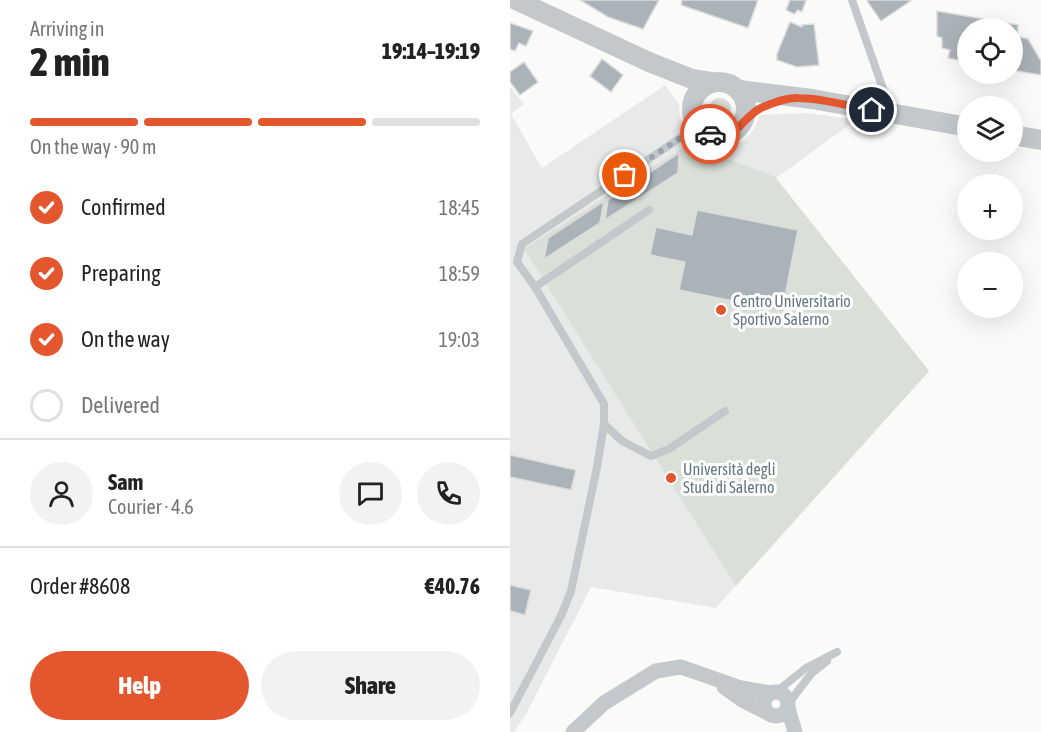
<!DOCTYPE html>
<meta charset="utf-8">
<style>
body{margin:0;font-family:"Asap Condensed",sans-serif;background:#f2f2f2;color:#222;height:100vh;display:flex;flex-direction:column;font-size:22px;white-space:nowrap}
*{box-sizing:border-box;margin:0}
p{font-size:20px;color:#767676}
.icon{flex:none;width:33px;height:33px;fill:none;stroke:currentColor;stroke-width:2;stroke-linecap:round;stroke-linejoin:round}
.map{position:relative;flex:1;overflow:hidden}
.side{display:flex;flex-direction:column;background:#fff;width:510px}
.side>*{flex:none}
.buttons{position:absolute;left:447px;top:18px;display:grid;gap:12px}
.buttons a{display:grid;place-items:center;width:66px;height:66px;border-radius:50%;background:#fff;box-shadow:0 6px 24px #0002;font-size:30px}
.pin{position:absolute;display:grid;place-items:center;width:51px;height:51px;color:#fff;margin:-26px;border:3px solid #fff;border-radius:50%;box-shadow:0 2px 6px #0007}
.courier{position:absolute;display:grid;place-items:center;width:60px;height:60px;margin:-30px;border:4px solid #e4572e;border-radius:50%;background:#fff;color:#222;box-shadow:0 2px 8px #0007}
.head em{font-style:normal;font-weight:800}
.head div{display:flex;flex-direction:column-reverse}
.head{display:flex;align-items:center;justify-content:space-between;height:102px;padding:0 30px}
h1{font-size:39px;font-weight:800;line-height:45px}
.bar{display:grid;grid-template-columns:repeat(4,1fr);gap:9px 6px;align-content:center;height:72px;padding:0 30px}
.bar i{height:8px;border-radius:4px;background:#e0e0e0}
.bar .active{background:#e4572e}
.bar p{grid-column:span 4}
.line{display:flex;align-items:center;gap:15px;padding:0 30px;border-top:2px solid #e0e0e0}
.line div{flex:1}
.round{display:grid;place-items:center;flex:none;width:63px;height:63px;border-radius:32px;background:#f2f2f2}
ol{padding:0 30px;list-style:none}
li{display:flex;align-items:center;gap:18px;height:66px}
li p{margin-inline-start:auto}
li .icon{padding:6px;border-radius:50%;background:#e4572e;color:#fff;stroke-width:4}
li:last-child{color:#767676}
li i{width:33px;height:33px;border:3px solid #e0e0e0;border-radius:50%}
.primary-button{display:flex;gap:12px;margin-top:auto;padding:12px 30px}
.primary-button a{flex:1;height:69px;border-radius:36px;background:#e4572e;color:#fff;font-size:24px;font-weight:800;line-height:69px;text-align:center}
.primary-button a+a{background:#f2f2f2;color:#222}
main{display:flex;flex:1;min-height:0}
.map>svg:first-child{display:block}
.built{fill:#e8e9e9}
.green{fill:#dadfd7}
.building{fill:#aab3b9;stroke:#dcdcda;stroke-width:1.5}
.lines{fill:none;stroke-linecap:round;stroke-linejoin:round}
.service{stroke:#c3c8cc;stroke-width:8}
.minor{stroke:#c3c8cc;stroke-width:15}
.tertiary{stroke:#c3c8cc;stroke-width:20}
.done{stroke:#99a4ac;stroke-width:6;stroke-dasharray:0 10.8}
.route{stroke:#e4572e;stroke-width:8}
.poi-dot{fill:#e4572e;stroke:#fff;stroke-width:2}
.labels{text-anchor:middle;stroke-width:6;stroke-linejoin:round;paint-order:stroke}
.poi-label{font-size:16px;fill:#657683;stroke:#fff;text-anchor:start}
</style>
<main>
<section class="side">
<div class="head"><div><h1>2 min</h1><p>Arriving in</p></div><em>19:14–19:19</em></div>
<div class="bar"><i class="active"></i><i class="active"></i><i class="active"></i><i></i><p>On the way · 90 m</p></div>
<ol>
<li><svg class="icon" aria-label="check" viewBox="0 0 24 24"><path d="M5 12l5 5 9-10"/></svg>Confirmed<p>18:45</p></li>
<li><svg class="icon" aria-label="check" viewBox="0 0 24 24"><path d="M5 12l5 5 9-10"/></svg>Preparing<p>18:59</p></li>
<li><svg class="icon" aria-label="check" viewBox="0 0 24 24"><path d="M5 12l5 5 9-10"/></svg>On the way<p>19:03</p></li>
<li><i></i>Delivered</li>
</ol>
<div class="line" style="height:108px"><a class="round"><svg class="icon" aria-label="person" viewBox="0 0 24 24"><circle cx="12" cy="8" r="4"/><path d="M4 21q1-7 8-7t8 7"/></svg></a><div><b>Sam</b><p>Courier · 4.6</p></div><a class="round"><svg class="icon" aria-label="chat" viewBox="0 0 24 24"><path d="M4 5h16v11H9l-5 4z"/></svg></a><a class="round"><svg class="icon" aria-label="phone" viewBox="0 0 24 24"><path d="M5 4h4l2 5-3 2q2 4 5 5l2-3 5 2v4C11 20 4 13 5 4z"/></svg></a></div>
<div class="line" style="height:78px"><div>Order #8608</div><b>€40.76</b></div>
<div class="primary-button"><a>Help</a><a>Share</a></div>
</section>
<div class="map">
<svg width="531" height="732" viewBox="0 0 531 732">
<rect width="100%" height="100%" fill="#fafaf8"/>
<!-- built -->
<path class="built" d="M155,85L169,104L170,118L174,126L170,131L179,144L186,140L199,146H222L234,141L244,129L250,115L298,113L346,120L266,178L419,371L206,608L81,587L16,714L4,732H0V87L14,104L1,114L32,168Z"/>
<!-- green -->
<g class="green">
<circle cx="210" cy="109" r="11"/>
<path d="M179,144L265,177L419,371L226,586L14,249Z"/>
</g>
<!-- building -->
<g class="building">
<path d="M70,0H149L133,29L98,17Z"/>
<path d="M172,0H248L238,28L171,5Z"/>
<path d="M280,0H296L292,12L288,10L284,14L276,10Z"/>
<path d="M359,0H402L371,21L357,1Z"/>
<path d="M427,11L508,25L507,36L518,39L531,61V75L502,70V28H458V62L438,58L440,50L432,48V38L427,36Z"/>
<path d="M280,22L292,27V25L304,24L309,65L287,67L267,60V54Z"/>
<path d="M0,23L23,31L16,46L9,43L5,51L0,49Z"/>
<path d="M92,59L113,75L101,92L80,76Z"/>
<path d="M14,62L28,82L10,95L0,82V72Z"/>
<path d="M169,153L168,173L95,220L98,200Z"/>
<path d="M94,201L90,223L34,259L38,238Z"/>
<path d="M187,210L288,230L272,311L169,290L175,262L140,255L146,227L182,235Z"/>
<path d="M0,455L66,470L61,490L0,477Z"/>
<path d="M0,585L21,590L15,615L0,611Z"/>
</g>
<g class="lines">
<!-- service -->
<g class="service">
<path d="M342,0L381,112"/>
<path d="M25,287L139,210"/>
<path d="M94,424L112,441L141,456L159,449L215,411"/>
<path d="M266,692L296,668L327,652"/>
<path d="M278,704L301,674L317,661"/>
<path d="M0,713L51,616L61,591L87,467L94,424V404L25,287L7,262L12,244L188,126"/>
</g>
<!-- minor -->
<g class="minor">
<path d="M214,687L232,700L258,713"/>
<circle cx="266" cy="704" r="12"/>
<path d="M278,708L285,732"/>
<path d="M63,732L94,703L146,671L171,667L231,688L261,693"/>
</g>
<!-- tertiary -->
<g class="tertiary">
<path d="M6,0L139,62L182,79L201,82"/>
<circle cx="209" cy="109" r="27"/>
<path d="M229,90L302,99L458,127"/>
<path d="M502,135L531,140"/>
</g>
</g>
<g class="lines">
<!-- done -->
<path class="done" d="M115,175L188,126L200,134"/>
<!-- route -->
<path class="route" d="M200,134C227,144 231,116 253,107C263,103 277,97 288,98C312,98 338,106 362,110"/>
</g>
<!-- markers -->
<g class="poi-dot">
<circle cx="211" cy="310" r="6"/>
<circle cx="161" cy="478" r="6"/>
</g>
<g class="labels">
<!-- poi labels -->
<g class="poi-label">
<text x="223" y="307">Centro Universitario<tspan x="223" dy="18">Sportivo Salerno</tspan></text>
<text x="173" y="475">Università degli<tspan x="173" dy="18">Studi di Salerno</tspan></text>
</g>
</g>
</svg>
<div class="buttons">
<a><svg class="icon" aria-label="locate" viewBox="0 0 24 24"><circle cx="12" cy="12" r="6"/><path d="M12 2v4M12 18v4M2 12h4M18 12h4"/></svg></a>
<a><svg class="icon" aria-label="layers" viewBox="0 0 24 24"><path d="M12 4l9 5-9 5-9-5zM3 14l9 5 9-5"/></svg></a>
<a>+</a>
<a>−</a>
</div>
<div class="pin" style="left:115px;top:175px;background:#ea580c"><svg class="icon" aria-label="bag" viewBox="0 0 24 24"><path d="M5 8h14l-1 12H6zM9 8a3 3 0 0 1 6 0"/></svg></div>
<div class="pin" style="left:362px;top:110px;background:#1f2937"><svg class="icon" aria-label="home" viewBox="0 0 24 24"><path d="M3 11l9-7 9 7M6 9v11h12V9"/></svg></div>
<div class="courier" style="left:200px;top:134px"><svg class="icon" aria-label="car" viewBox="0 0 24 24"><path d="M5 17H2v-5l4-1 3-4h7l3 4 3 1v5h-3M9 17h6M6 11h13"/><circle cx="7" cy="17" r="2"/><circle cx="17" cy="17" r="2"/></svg></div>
</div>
</main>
